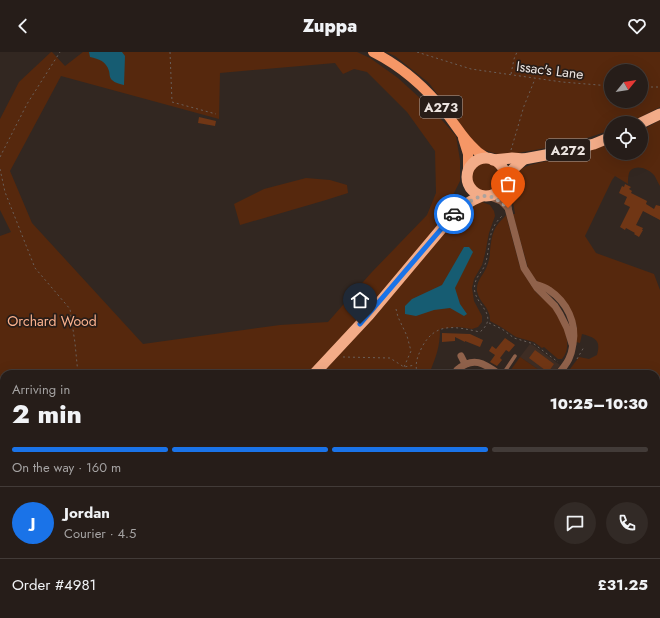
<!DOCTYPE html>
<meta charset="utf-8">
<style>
body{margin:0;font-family:Jost,sans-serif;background:#322a26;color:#f1f3f6;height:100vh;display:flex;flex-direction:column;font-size:15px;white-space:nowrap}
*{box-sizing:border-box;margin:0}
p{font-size:13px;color:#a4a2a2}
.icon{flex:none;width:22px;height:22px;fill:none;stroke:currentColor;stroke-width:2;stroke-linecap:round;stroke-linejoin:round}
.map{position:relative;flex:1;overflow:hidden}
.sheet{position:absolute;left:0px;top:318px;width:660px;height:248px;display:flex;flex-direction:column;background:#261d19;border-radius:12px 12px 0 0;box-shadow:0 4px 16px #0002,0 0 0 1px #423b38}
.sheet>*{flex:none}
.needle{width:26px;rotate:60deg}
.buttons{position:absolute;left:604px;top:12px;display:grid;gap:8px}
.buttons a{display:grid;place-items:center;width:44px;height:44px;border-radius:50%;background:#261d19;box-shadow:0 4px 16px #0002,0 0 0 1px #423b38;font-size:20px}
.pin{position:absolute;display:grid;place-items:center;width:34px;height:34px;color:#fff;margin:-41px -17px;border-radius:50% 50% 50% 0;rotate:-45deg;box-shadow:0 0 4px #0007}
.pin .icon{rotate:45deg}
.courier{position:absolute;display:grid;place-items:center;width:40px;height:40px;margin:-20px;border:3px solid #1a73e8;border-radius:50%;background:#fff;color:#222;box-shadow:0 1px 5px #0007}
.head em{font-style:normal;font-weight:800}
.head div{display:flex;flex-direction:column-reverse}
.head{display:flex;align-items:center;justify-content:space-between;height:68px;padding:0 12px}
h1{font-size:26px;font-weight:800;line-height:30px}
.bar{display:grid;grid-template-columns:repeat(4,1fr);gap:6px 4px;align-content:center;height:48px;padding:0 12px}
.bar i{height:5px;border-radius:3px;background:#423b38}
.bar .active{background:#1a73e8}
.bar p{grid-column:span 4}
.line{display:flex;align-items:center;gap:10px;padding:0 12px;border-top:1px solid #423b38}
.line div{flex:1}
.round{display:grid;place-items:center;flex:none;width:42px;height:42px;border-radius:21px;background:#322a26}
header{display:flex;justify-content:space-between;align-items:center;height:52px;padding:0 12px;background:#261d19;font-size:18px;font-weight:800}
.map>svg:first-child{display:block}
.built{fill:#3e2d24}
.green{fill:#56280d;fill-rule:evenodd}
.water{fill:#165c72}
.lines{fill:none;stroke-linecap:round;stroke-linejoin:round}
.stream{stroke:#165c72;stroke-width:2}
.building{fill:#703615}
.path{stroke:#6a605b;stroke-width:1;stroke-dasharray:2 3;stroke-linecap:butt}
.service{stroke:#90624b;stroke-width:3.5}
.minor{stroke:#90624b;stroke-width:7}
.primary{stroke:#f69766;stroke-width:10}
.trunk{stroke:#f3ac88;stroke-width:11}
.done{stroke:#aba29d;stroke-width:4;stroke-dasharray:0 7.2}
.route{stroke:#1a73e8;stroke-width:5}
.labels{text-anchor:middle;stroke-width:3.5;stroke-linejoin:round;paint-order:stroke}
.shield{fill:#281d18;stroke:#b1a8a4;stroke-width:1}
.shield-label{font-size:13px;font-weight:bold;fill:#ece4e0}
.street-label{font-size:14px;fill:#ece4e0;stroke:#281d18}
.park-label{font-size:14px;fill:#fdb38f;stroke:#281d18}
</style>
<header><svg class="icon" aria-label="back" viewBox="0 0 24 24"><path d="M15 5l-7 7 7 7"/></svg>Zuppa<svg class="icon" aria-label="heart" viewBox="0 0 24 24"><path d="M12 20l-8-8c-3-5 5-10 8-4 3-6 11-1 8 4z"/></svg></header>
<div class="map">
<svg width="660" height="566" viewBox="0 0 660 566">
<rect width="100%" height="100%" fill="#322721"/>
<!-- built -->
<path class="built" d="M530,292L534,294L560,313L553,322H545L520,305Z"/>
<!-- green -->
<g class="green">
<path d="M51,0H52L65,14L83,0H357L370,6L398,26L433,58L456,84L460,108V129L453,143L455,146L454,150L464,159L476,152L482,150L490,153L494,159L495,164L489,181L485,202L482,213L474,227L472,236L474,249L482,264V270L478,275L472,277L458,275L440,277C440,295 436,305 429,322H4V399L0,400V184L11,180L0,158V67L19,30ZM335,11L343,22L354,17L367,20L407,60L435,99L436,141L427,163L371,221L328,270L280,273L143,292L32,171L10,119L61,24L219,67L220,21Z"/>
<path d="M386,0H660V55L629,71H611V78L587,86L557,94L518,101L500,103L481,97L469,85L429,31L395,4ZM611,19H641V49H611Z"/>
<path d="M660,68V134C658,131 656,126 654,123C648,117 637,112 630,119C628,122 628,128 628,132L615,124L612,128L585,184L596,201L654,222L660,238V349L659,352H660V391L656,394V322H575L570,317L579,305L589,307L597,303C601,288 596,286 582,282L580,291L576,290L577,281V275L573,263L534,226L528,216L513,162H515C514,150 508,137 514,125C516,121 520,117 525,115C537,110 551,109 564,106C580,102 596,97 611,91V101H641V79Z"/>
<circle cx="486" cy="125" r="15"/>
<path d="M306,126L330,128L347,133L348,141L326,148L240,173L234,152L264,137Z"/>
<path d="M506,163L520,215C524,223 529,229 533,236C534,237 536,241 537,241C541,246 547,249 551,254C561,267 575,292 562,307H558L544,295L542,296L534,290L516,285L501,275L490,269C491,256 479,251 477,239C476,228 484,223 487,214C489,209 490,204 490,199C491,190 492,179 498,172C500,169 504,166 506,163Z"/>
<path d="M520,305L545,322H508Z"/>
<path d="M4,524V562H222L214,566H0V525Z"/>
<path d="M381,562H462L457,566H377Z"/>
</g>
<!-- water -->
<g class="water">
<path d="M89,0H122L125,4L124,33C120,32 115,31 112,28C109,25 110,22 109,19C106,9 99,7 90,5Z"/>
<path d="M464,195H469L473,200L455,236L460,252L467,262L464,264L450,256L434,258L416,264L405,262V254L412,247L442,233Z"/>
</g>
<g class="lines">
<!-- stream -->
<path class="stream" d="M373,562L376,566"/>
</g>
<!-- building -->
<g class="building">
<path d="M199,65L216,69L215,74L198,71Z"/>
<path d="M625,132L631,135L629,137L632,139L631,141L647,149L646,152L654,157L656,153L660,154V168L643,159L636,173L643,176L642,178H643L639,185L634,182L635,181L626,176L625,178L620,175L630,155L624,152L627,145L619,141L622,134L624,135Z"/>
<path d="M442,281L470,282L483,288L480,295L465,289V290L455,285V289L442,290Z"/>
<path d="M505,286L515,293L509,300L506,298L500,306L502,308L497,314L490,310L495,303L489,299L492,294L496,297Z"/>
<path d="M535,298L554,312L549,319L546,317L545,318L529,306Z"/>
</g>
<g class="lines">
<!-- path -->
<g class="path">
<path d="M170,0L172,50L216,62"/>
<path d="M417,0L471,17L562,30L611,34"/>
<path d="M511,22L514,7L517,0"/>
<path d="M641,35H660"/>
<path d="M511,98L524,54L535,27"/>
<path d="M0,105L27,52L60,0"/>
<path d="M0,117L5,140L35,216L70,257L75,291L78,322"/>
<path d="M396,257L398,265L407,284L411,299L404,315L398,322"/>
<path d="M489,271L502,277L514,286L534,292L558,310"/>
<path d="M343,305L390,306L404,315L415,313"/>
<path d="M577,307L584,295"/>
<path d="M570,320L573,322"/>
<path d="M417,322C415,310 417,306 422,295C436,269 456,275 480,280C502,261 470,252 475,232C476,225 481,221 484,215C490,202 487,184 496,171C498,168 500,166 502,164"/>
<path d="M656,372L660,374"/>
<path d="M656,388L660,384"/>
<path d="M203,562L205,566"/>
<path d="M162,566L166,564L204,565"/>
<path d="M330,566L333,562"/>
<path d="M438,566L441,562"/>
</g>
<!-- service -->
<g class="service">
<path d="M452,322L457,318"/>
<path d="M503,322L515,304"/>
</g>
<!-- minor -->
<g class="minor">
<path d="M503,134L508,151V156L524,216L537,236L555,254L560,262L567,276L572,292"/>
<path d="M488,144L501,149L508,156"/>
<path d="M535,232C540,234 545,235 549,238C567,250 577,271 573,292C572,296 572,300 570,304C568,311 563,316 558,322"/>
<path d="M461,304L465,312"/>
<path d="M457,318C473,304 484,311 499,322"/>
<path d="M656,505L660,501"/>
<path d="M656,555L660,553"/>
<path d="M282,562L288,566"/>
<path d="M405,562L407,566"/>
<path d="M530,562L540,566"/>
<path d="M228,566C234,564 240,562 245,566"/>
<path d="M381,566L386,562"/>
<path d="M558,566L560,562"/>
<path d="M619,566L620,562"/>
</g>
<!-- primary -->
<g class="primary">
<path d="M373,0C401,14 426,36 446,61C456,73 463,87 475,97C478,101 483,103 487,106"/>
<path d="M463,86L468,102V120"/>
</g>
<!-- trunk -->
<g class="trunk">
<path d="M641,71L660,62"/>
<circle cx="486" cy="125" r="19"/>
<path d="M493,108L512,106L524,107L551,102L574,97L594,92L611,85"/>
<path d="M505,128L510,120L524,107"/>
<path d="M314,322L369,263L458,157L473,148L482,144"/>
<path d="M83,566L87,562"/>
</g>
</g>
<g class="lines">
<!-- done -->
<path class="done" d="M454,162C458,157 463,154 469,150C487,139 493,144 508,156"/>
<!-- route -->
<path class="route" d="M360,272L454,162"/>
</g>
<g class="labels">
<!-- shield labels -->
<g class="shield">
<rect x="420" y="44" width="42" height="22" rx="3"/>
<rect x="546" y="87" width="44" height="22" rx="3"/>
</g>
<g class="shield-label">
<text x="441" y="60">A273</text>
<text x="568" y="103">A272</text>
</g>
<!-- street labels -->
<g class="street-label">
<text transform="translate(550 18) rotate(7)" y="5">Issac's Lane</text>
</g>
<!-- park labels -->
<g class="park-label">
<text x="52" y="274">Orchard Wood</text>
</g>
</g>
</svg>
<div class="buttons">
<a><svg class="needle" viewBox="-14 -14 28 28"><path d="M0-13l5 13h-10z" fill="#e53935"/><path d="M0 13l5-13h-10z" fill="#a4a2a2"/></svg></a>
<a><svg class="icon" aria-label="locate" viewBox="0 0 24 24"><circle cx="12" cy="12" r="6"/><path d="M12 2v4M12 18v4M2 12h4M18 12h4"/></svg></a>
</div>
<div class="pin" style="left:508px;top:156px;background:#ea580c"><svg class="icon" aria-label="bag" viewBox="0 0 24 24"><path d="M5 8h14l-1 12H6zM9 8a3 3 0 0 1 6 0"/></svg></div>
<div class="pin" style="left:360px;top:272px;background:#1f2937"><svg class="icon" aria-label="home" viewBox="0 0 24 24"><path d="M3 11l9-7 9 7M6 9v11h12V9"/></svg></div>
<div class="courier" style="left:454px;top:162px"><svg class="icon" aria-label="car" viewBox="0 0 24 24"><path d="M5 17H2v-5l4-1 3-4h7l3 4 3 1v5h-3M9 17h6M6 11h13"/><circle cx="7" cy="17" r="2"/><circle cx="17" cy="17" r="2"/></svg></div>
<section class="sheet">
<div class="head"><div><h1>2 min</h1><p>Arriving in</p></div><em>10:25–10:30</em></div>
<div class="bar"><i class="active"></i><i class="active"></i><i class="active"></i><i></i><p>On the way · 160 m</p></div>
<div class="line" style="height:72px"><b class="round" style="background:#1a73e8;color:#fff">J</b><div><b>Jordan</b><p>Courier · 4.5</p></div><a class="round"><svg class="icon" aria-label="chat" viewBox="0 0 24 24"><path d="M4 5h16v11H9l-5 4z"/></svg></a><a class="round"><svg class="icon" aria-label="phone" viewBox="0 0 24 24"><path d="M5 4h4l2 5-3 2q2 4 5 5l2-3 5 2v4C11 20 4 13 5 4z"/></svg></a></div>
<div class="line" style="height:52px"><div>Order #4981</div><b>£31.25</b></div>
</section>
</div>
